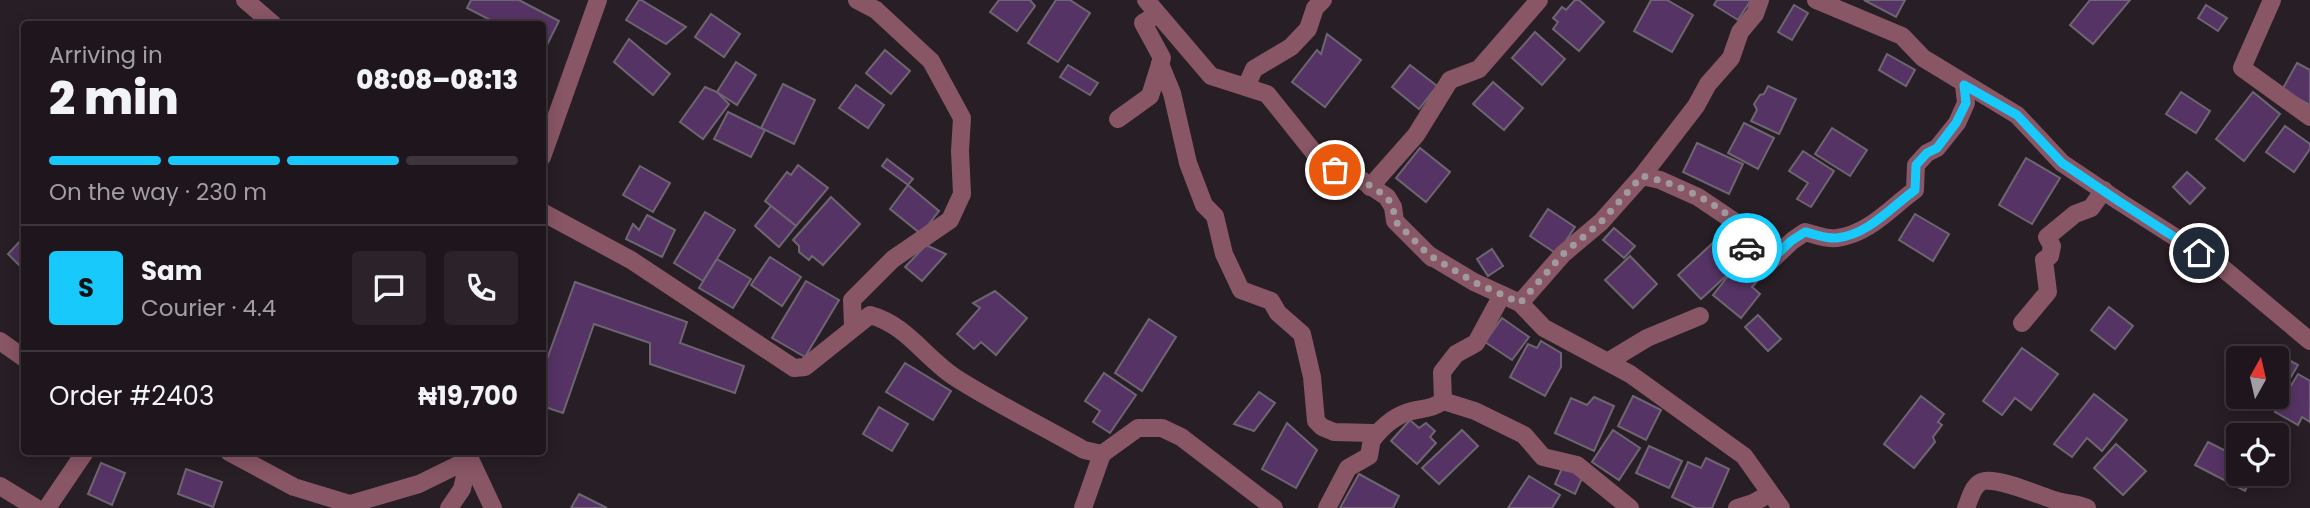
<!DOCTYPE html>
<meta charset="utf-8">
<style>
body{margin:0;font-family:Poppins,sans-serif;background:#2b2329;color:#f1f3f6;height:100vh;display:flex;flex-direction:column;font-size:26px;white-space:nowrap}
*{box-sizing:border-box;margin:0}
p{font-size:23px;color:#a19fa3}
.icon{flex:none;width:38px;height:38px;fill:none;stroke:currentColor;stroke-width:2;stroke-linecap:round;stroke-linejoin:round}
.map{position:relative;flex:1;overflow:hidden}
.side{position:absolute;left:21px;top:21px;width:525px;height:434px;display:flex;flex-direction:column;background:#1e161c;border-radius:7px;box-shadow:0 4px 18px #0003,0 0 0 2px #3c353b}
.side>*{flex:none}
.needle{width:46px;rotate:8deg}
.tools{position:absolute;left:2226px;top:346px;display:grid;gap:14px}
.tools a{display:grid;place-items:center;width:63px;height:63px;border-radius:7px;background:#1e161c;box-shadow:0 4px 18px #0003,0 0 0 2px #3c353b;font-size:35px}
.pin{position:absolute;display:grid;place-items:center;width:60px;height:60px;color:#fff;margin:-30px;border:4px solid #fff;border-radius:50%;box-shadow:0 2px 7px #0007}
.courier{position:absolute;display:grid;place-items:center;width:70px;height:70px;margin:-35px;border:5px solid #18cafc;border-radius:50%;background:#fff;color:#222;box-shadow:0 2px 9px #0007}
.overview em{font-style:normal;font-weight:800}
.overview div{display:flex;flex-direction:column-reverse}
.overview{display:flex;align-items:center;justify-content:space-between;height:119px;padding:0 28px}
h1{font-size:46px;font-weight:800;line-height:52px}
.bar{display:grid;grid-template-columns:repeat(4,1fr);gap:10px 7px;align-content:center;height:84px;padding:0 28px}
.bar i{height:9px;border-radius:5px;background:#3c353b}
.bar .active{background:#18cafc}
.bar p{grid-column:span 4}
.line{display:flex;align-items:center;gap:18px;padding:0 28px;border-top:2px solid #3c353b}
.line div{flex:1}
.round{display:grid;place-items:center;flex:none;width:74px;height:74px;border-radius:7px;background:#2b2329}
.map>svg:first-child{display:block}
.building{fill:#563365;stroke:#6d6670;stroke-width:2}
.lines{fill:none;stroke-linecap:round;stroke-linejoin:round}
.minor{stroke:#885665;stroke-width:18}
.done{stroke:#a0999e;stroke-width:7;stroke-dasharray:0 12.6}
.route{stroke:#18cafc;stroke-width:9}
</style>
<div class="map">
<svg width="2310" height="508" viewBox="0 0 2310 508">
<rect width="100%" height="100%" fill="#281e25"/>
<!-- building -->
<g class="building">
<path d="M471,0H519L559,21L545,49L542,48V24H498L467,8Z"/>
<path d="M639,0H641L686,27L666,44L626,20Z"/>
<path d="M999,0H1030L1035,6L1017,31L990,12Z"/>
<path d="M1056,0H1070L1090,13L1058,62L1028,43Z"/>
<path d="M1575,0H1579L1604,22L1579,51L1553,29L1558,22L1553,18L1562,7L1566,10Z"/>
<path d="M1651,0H1667L1693,15L1672,52L1634,31Z"/>
<path d="M1717,0H1751L1738,20L1714,5Z"/>
<path d="M1864,0H1905L1896,17Z"/>
<path d="M2090,0H2130L2093,44L2070,25Z"/>
<path d="M1794,5L1808,13L1792,40L1778,32Z"/>
<path d="M2206,5L2227,18L2218,31L2198,18Z"/>
<path d="M711,14L740,34L724,57L695,37Z"/>
<path d="M1535,32L1565,59L1542,85L1512,58Z"/>
<path d="M1327,34L1361,60L1325,107L1292,82L1317,50L1321,54Z"/>
<path d="M629,39L670,74L653,95L614,62Z"/>
<path d="M885,50L910,71L891,94L866,73Z"/>
<path d="M1887,54L1915,70L1906,86L1879,70Z"/>
<path d="M736,62L756,75L737,105L717,92Z"/>
<path d="M2297,63L2310,70V105L2282,90Z"/>
<path d="M1068,65L1098,83L1090,95L1060,77Z"/>
<path d="M1410,65L1437,86L1419,109L1392,87Z"/>
<path d="M1493,82L1523,108L1504,130L1473,104Z"/>
<path d="M783,84L815,100L794,144L761,128Z"/>
<path d="M856,85L884,105L868,128L839,108Z"/>
<path d="M1768,86L1796,99L1779,134L1751,121L1757,110L1754,104L1760,95L1764,94Z"/>
<path d="M705,87L717,92L729,104L703,139L680,122Z"/>
<path d="M2181,92L2210,111L2196,133L2166,114Z"/>
<path d="M2253,92L2280,114L2244,161L2216,139Z"/>
<path d="M728,112L765,130L751,157L714,139Z"/>
<path d="M1744,123L1774,138L1758,169L1728,153Z"/>
<path d="M2285,126L2310,144V149L2294,172L2266,152Z"/>
<path d="M1832,128L1867,150L1850,176L1815,154Z"/>
<path d="M1697,143L1743,164L1729,194L1683,172Z"/>
<path d="M1420,148L1450,172L1426,202L1396,178Z"/>
<path d="M1803,151L1834,171L1811,207L1797,199L1808,183L1789,171Z"/>
<path d="M2026,158L2060,178L2032,224L1999,205Z"/>
<path d="M887,159L913,179L908,185L882,166Z"/>
<path d="M798,165L828,188L796,226L765,201L787,172L791,175Z"/>
<path d="M640,166L670,183L653,212L623,195Z"/>
<path d="M2187,172L2205,188L2190,204L2173,187Z"/>
<path d="M908,185L939,211L921,234L890,209Z"/>
<path d="M831,197L860,224L823,265L812,256L809,260L799,252V246L793,240Z"/>
<path d="M771,206L796,226L779,247L755,226Z"/>
<path d="M1548,209L1575,227L1557,254L1530,236Z"/>
<path d="M705,212L735,230L703,281L674,263Z"/>
<path d="M1915,214L1949,234L1933,261L1899,240Z"/>
<path d="M647,215L675,230L662,257L626,239L633,224L639,230Z"/>
<path d="M1614,228L1635,246L1624,258L1603,240Z"/>
<path d="M24,237V270L8,254Z"/>
<path d="M1715,241L1737,266L1701,299L1678,275Z"/>
<path d="M926,245L946,254L922,281L905,267Z"/>
<path d="M1492,249L1503,266L1488,276L1477,259Z"/>
<path d="M1630,256L1657,284L1633,308L1605,280Z"/>
<path d="M770,257L801,277L782,306L751,285Z"/>
<path d="M717,259L751,279L733,308L699,288Z"/>
<path d="M1733,270L1742,277L1748,270L1759,279L1752,287L1760,294L1741,318L1713,295Z"/>
<path d="M806,281L839,300L805,357L772,338Z"/>
<path d="M575,282L687,322L680,343L744,366L735,393L650,364V343L594,324L563,413L542,406V373Z"/>
<path d="M995,291L1027,318L996,355L981,342L974,349L957,334L980,308L973,303Z"/>
<path d="M2109,307L2133,326L2115,349L2091,330Z"/>
<path d="M1758,315L1781,339L1768,351L1745,327Z"/>
<path d="M1502,318L1529,337L1512,360L1485,342Z"/>
<path d="M1149,319L1176,337L1142,391L1115,373Z"/>
<path d="M1541,341L1561,353V367L1545,396L1510,377L1528,344L1537,348Z"/>
<path d="M2265,347L2298,365L2281,394L2277,392V359H2258Z"/>
<path d="M2022,348L2058,374L2031,410L2015,398L2002,415L1983,401Z"/>
<path d="M905,363L951,391L933,420L886,392Z"/>
<path d="M1104,373L1136,395L1110,433L1093,422L1100,411L1085,401Z"/>
<path d="M2298,374L2310,381V422L2302,417L2298,425L2275,412Z"/>
<path d="M1259,392L1275,403L1254,431L1234,424Z"/>
<path d="M2094,394L2127,420L2102,451L2087,438L2072,457L2054,444Z"/>
<path d="M1633,396L1661,410L1646,440L1618,426Z"/>
<path d="M1921,396L1944,414L1938,422L1942,425L1933,437L1935,442L1914,468L1884,444Z"/>
<path d="M1594,397L1614,406L1594,451L1555,433L1571,398L1587,405Z"/>
<path d="M879,407L908,424L892,451L863,434Z"/>
<path d="M1410,420L1419,428L1426,423L1435,431L1430,437L1436,443L1417,464L1391,441Z"/>
<path d="M1287,423L1317,450L1296,488L1262,469Z"/>
<path d="M1462,430L1478,446L1439,484L1422,468Z"/>
<path d="M1613,430L1640,448L1619,480L1592,462Z"/>
<path d="M2208,442L2238,457V474H2253L2245,491L2195,465Z"/>
<path d="M2116,444L2146,471L2123,495L2094,468Z"/>
<path d="M1649,446L1682,461L1669,488L1636,473Z"/>
<path d="M1706,458L1729,469L1712,508H1696L1672,497L1688,462L1701,468Z"/>
<path d="M101,463L125,473L112,505L88,494Z"/>
<path d="M1563,466L1583,476L1575,494L1555,484Z"/>
<path d="M186,469L222,482L213,507L178,494Z"/>
<path d="M1359,474L1399,496L1393,508H1340Z"/>
<path d="M1529,476L1560,495L1552,508H1508Z"/>
<path d="M579,494L607,508H571Z"/>
</g>
<g class="lines">
<!-- minor -->
<g class="minor">
<path d="M245,0L273,24"/>
<path d="M1146,0L1211,76L1267,94L1316,155L1335,170L1354,175L1387,197L1393,207L1395,221L1432,258"/>
<path d="M1816,0L1902,36L1923,58L2017,115L2062,163L2120,202L2219,265L2310,341"/>
<path d="M2272,0L2242,68L2310,117"/>
<path d="M1160,64L1172,93L1188,163L1204,205L1215,216L1224,254L1241,290L1271,301L1278,313L1302,334L1312,377L1316,421L1322,427L1334,432L1373,433L1369,456L1348,468L1327,508"/>
<path d="M1246,87L1254,69L1291,47L1308,29L1315,8L1323,0"/>
<path d="M1118,119L1150,96L1162,58L1143,23L1151,18"/>
<path d="M542,157L598,0"/>
<path d="M1642,176L1696,106L1708,84L1731,58L1740,32L1755,14L1760,0"/>
<path d="M1370,187L1416,135L1450,80L1479,69L1539,0"/>
<path d="M542,212L631,260L794,368L805,367L870,315C907,325 925,358 956,378C997,404 1042,426 1084,450L1102,454L1138,428H1162L1181,437L1274,508"/>
<path d="M1429,255L1474,282L1520,303L1563,254L1601,222L1642,176L1660,180L1698,197L1738,224L1750,258L1760,271L1792,241L1805,232C1814,234 1827,240 1837,238C1869,234 1890,208 1915,190L1916,165L1927,153L1937,148L1957,123L1966,103L1964,85"/>
<path d="M1520,303L1544,328L1630,374L1744,456L1781,508"/>
<path d="M2022,323L2048,292L2044,260L2050,256L2052,246L2047,237L2075,214L2091,208L2104,190"/>
<path d="M853,326L852,300L893,259L950,220L962,194L960,151L962,118L931,61L876,10L857,0"/>
<path d="M0,341L24,358"/>
<path d="M1609,361L1647,338L1700,316"/>
<path d="M1443,401L1442,372L1456,354L1476,343L1502,295"/>
<path d="M1372,440C1382,427 1395,415 1412,411C1424,408 1432,409 1443,401L1475,411L1524,435L1543,457L1577,465L1630,508"/>
<path d="M229,452L294,487L360,507"/>
<path d="M0,486L36,508"/>
<path d="M351,504L419,484L470,459L493,508"/>
<path d="M47,508L85,452"/>
<path d="M449,508L462,489L470,455"/>
<path d="M1083,508L1102,454"/>
<path d="M1737,508L1753,503L1769,494"/>
<path d="M1966,508C1970,499 1973,483 1984,481C2000,478 2038,495 2054,500C2065,504 2076,503 2087,508"/>
</g>
</g>
<g class="lines">
<!-- done -->
<path class="done" d="M1335,170L1354,175L1387,197L1393,207L1395,221L1429,255L1474,282L1520,303L1563,254L1601,222L1642,176C1673,182 1713,200 1736,222C1742,228 1745,240 1747,248"/>
<!-- route -->
<path class="route" d="M1747,248L1749,258L1760,271L1791,241L1805,232C1814,234 1827,239 1837,238C1869,234 1890,208 1915,190L1916,165L1927,153L1937,148L1956,123L1966,103L1964,85L2017,115L2062,163L2120,202L2199,253"/>
</g>
</svg>
<div class="tools">
<a><svg class="needle" viewBox="-14 -14 28 28"><path d="M0-13l5 13h-10z" fill="#e53935"/><path d="M0 13l5-13h-10z" fill="#a19fa3"/></svg></a>
<a><svg class="icon" aria-label="locate" viewBox="0 0 24 24"><circle cx="12" cy="12" r="6"/><path d="M12 2v4M12 18v4M2 12h4M18 12h4"/></svg></a>
</div>
<div class="pin" style="left:1335px;top:170px;background:#ea580c"><svg class="icon" aria-label="bag" viewBox="0 0 24 24"><path d="M5 8h14l-1 12H6zM9 8a3 3 0 0 1 6 0"/></svg></div>
<div class="pin" style="left:2199px;top:253px;background:#1f2937"><svg class="icon" aria-label="home" viewBox="0 0 24 24"><path d="M3 11l9-7 9 7M6 9v11h12V9"/></svg></div>
<div class="courier" style="left:1747px;top:248px"><svg class="icon" aria-label="car" viewBox="0 0 24 24"><path d="M5 17H2v-5l4-1 3-4h7l3 4 3 1v5h-3M9 17h6M6 11h13"/><circle cx="7" cy="17" r="2"/><circle cx="17" cy="17" r="2"/></svg></div>
<section class="side">
<div class="overview"><div><h1>2 min</h1><p>Arriving in</p></div><em>08:08–08:13</em></div>
<div class="bar"><i class="active"></i><i class="active"></i><i class="active"></i><i></i><p>On the way · 230 m</p></div>
<div class="line" style="height:126px"><b class="round" style="background:#18cafc;color:#111">S</b><div><b>Sam</b><p>Courier · 4.4</p></div><a class="round"><svg class="icon" aria-label="chat" viewBox="0 0 24 24"><path d="M4 5h16v11H9l-5 4z"/></svg></a><a class="round"><svg class="icon" aria-label="phone" viewBox="0 0 24 24"><path d="M5 4h4l2 5-3 2q2 4 5 5l2-3 5 2v4C11 20 4 13 5 4z"/></svg></a></div>
<div class="line" style="height:91px"><div>Order #2403</div><b>₦19,700</b></div>
</section>
</div>
